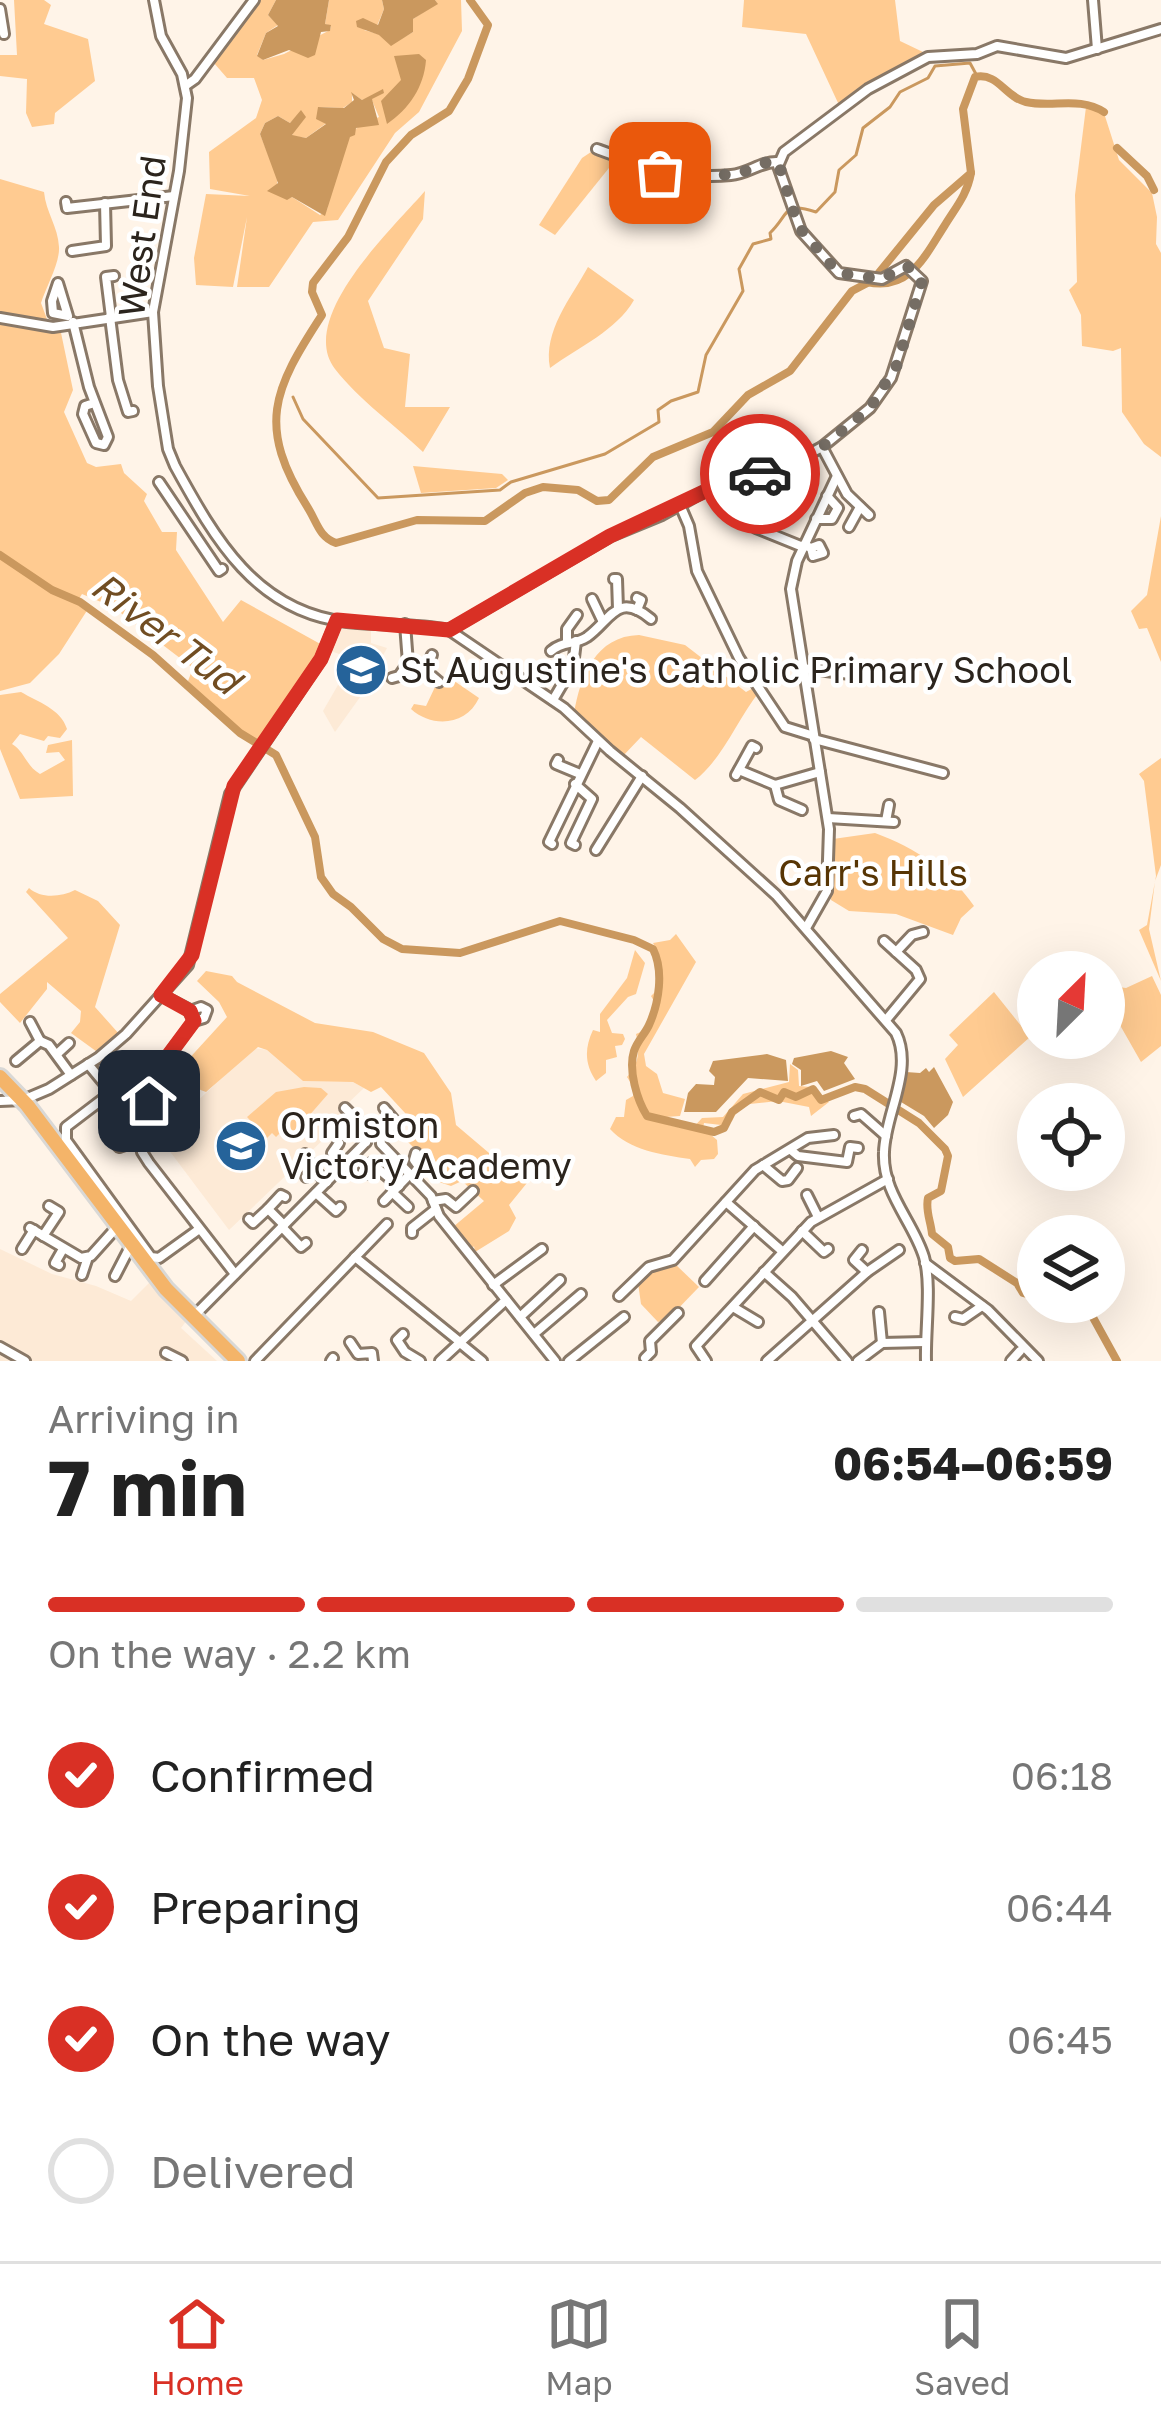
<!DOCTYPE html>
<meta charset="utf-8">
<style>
body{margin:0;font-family:"Golos Text",sans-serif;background:#f2f2f2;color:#222;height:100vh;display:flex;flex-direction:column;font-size:45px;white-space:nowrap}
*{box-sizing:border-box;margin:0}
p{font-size:39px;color:#767676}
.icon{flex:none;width:66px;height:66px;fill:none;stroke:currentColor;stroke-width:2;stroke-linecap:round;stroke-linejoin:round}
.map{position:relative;height:1361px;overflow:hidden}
.side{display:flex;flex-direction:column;background:#fff;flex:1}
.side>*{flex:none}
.needle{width:78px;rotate:24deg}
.fabs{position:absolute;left:1017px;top:951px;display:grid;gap:24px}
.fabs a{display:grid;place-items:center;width:108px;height:108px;border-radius:50%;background:#fff;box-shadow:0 12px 48px #0002;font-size:60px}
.pin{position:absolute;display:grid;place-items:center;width:102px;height:102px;color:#fff;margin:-51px;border-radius:24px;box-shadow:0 6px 18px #0006}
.courier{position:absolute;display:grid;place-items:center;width:120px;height:120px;margin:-60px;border:9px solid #d93025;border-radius:50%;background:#fff;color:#222;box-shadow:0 3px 15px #0007}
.head em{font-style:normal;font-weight:700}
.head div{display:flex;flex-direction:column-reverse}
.head{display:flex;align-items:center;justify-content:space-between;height:204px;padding:0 48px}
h1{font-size:78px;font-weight:700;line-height:90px}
.bar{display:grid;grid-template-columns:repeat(4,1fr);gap:18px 12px;align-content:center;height:144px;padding:0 48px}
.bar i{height:15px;border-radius:9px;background:#e0e0e0}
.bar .current{background:#d93025}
.bar p{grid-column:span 4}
ol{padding:0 48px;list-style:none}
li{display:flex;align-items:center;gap:36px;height:132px}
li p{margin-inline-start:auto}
li .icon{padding:12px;border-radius:50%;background:#d93025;color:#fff;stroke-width:4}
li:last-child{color:#767676}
li i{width:66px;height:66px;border:6px solid #e0e0e0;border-radius:50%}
.menu{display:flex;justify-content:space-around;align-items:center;height:168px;border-top:3px solid #e0e0e0;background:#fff;font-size:33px;color:#767676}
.menu a{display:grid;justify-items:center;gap:6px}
.menu .current{color:#d93025}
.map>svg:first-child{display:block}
.built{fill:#fdead6}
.green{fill:#ffcb91;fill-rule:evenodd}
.water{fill:#ca985e}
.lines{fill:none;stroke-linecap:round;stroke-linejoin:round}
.stream{stroke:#ca985e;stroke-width:3}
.river{stroke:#ca985e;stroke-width:8}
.minor-casing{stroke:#897867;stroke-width:14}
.highway-casing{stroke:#d9d8d6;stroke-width:20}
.minor{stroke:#fff;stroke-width:8}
.highway{stroke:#f4b469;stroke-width:14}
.done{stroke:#756d64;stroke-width:12;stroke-dasharray:0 21.6}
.route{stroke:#d93025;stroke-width:15}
.labels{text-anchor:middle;stroke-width:9;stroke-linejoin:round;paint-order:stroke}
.street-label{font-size:36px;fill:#2b241d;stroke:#fff}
.poi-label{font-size:36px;fill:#2b241d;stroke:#fff;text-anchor:start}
.park-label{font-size:36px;fill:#573504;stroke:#fff}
.water-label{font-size:39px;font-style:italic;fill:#714d22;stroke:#fff}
</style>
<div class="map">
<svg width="1161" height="1361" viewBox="0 0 1161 1361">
<rect width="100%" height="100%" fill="#fff4e8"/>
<!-- built -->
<g class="built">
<path d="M342,624L371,626V643L387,648L363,693L335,732L323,711L353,659L328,650Z"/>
<path d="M254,1048L267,1050L303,1081L353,1082L364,1088L346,1105L348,1116L229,1230L159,1137Z"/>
<path d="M0,1249L52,1274L96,1286L131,1301L153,1279L187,1320L181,1328L217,1361H0Z"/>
</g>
<!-- green -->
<g class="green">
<path d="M14,0H44L51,5L44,24L88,39L95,81L55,113L54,124L32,127L26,113L27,79L0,76V55H17Z"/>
<path d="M258,0H276L268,15L278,25L266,33L257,55L263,60L284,54L330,30L331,26L325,24L329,0H382L384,9L377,26L364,30L399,40L413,32V19L437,3L435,0H461L462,31L419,112L395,133L338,220L313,222L269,287H237L247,217L233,287L196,285L194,258L206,194L250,196L210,189L209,152L256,118L262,100L254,78H227L214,63ZM352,93L362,100L371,98L379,117C370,121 359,124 353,132C340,148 330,190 327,210L320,215L292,197L286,199L275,192L278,179L260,134L265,123L278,116L290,123L296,117L292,136L306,138L328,122L318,107L343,108L352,102Z"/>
<path d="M744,0H895L900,41L923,52L839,105L806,34L742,27Z"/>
<path d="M1086,107L1104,113L1119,160L1152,193L1157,217L1156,244L1161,253V457L1144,444L1122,412L1121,348L1113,351L1082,346L1081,315L1069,290L1077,282L1075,195Z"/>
<path d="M594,150L617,158L555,235L539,225L582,158Z"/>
<path d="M0,179L44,192C46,213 58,226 59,247C60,263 46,287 41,303L48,322L60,328L73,390L64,412L87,463L96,467L121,464L124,473L147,494L144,501L162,532H177L176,550L223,622L241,600L324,646L260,743L235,728L188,681L193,668L113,607L82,594L77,602L88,609L59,654L30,683L0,691Z"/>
<path d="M425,191L423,219L368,301L384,348L410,354L405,407H450L423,452C395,425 359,400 335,369C296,318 394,227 425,191Z"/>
<path d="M588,267L634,300C616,331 580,346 550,368C543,331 571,298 588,267Z"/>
<path d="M413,466L502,474L508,480L496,488L421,493Z"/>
<path d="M1161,516V662L1147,628L1139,629L1131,611L1147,595Z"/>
<path d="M639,635L685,645L746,692L757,686L759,692C738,719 721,761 695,780L641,737L622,757L574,714C580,676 596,636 639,635Z"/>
<path d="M447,676L479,698C466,726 432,728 411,709L414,704L426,706L435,687Z"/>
<path d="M21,692C38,702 61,709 67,729L60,738L48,736L44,741L20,734L12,744C25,752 26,766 40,774L65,760L59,752L46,753L48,745L72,740L73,796L20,799L0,749V695Z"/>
<path d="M1161,758V865L1155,881L1149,929L1161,981L1139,930L1147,925L1156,876L1144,781L1139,774Z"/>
<path d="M875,833C916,848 950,871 974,906L961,918L953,935L896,914L849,911L831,900L833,839Z"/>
<path d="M29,888C41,899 61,897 75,890L98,901L120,925L95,1007L120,1035L100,1054L71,1033L80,1022L81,1011L47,982V989L20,1023L0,1002V994L68,938L26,892Z"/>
<path d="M676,934L696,962L644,1054L646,1066L657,1074L663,1093L685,1099L680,1116L666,1117L669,1125L691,1130L702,1118L723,1117L743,1094L789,1082L790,1064L798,1070L799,1086L811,1087L829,1102L811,1116L809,1107L778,1101L740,1105L732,1121L721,1125L704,1123L703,1128L717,1140L718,1154L714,1159L701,1160L695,1167L690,1159C662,1155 629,1150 610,1129L616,1117H624L626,1100L633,1096L634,1088L627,1077C639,1065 640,1050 636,1034C653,1027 662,1013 651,996L662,985L659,954L653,943L670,940Z"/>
<path d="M635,950L645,963L636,994L628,997L607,1020L612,1033L623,1034L625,1039L622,1045L615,1046L617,1057L606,1060V1073L596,1081C585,1065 584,1049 593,1030L600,1032V1014L627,978Z"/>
<path d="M206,971L232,976L237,982L315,1023L373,1032L424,1053L451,1093L456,1125L502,1164L531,1178L509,1205L516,1218L509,1231L475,1252L474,1246L470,1252L453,1227L484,1201L462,1181L451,1186L433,1180L442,1172L432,1156L427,1161L406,1140L418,1127L381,1087L371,1092L353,1082L303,1081L267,1050L258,1047L206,1092C192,1088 184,1077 185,1063L227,1017L219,1002L197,981Z"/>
<path d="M1152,976L1161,995V1046L1141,1062L1104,997V985L1126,988Z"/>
<path d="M994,992L1030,1037L963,1097L945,1059L958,1045L949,1035Z"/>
<path d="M304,1087L321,1088L328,1094L294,1133L285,1128L276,1137L272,1133L267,1138L247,1117L276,1092Z"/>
<path d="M674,1263L699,1287L670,1317L658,1322L641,1304L638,1283L651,1268Z"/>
</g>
<!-- water -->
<g class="water">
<path d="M276,0H329L325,24L331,25L330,31L321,32L315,55L308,58L289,50L263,60L257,56L266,33L278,26L268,15Z"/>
<path d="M382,0H435L438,4L413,19V32L391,46L379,35L357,27L356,21L363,18L378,25L384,9Z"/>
<path d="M419,54L426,60C424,87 409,109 387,124L381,101L401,80L394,56Z"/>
<path d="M383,89L384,93L372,99L379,125L356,128L355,135L350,137L325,216L292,197L287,200L267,191L278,183L260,134L265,123L278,116L290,123L301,110L306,117L292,135L306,138L326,124L316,119L318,107L344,108L354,100L351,92L362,100Z"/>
<path d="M831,1051L848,1057L844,1063L855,1079L824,1091L817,1081L801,1086V1070L792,1064L794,1058Z"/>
<path d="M767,1054L786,1060L788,1081L748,1078L716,1112H684L688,1093L696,1084L714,1085L715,1077L709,1071L713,1061Z"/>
<path d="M934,1067L953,1102L948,1115L934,1128L924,1116L901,1102L906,1072L920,1073L926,1068L929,1072Z"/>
</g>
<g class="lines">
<!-- stream -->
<path class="stream" d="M293,397L303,419L378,498L500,490L511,482L605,454L659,422L658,410L671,401L698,392L706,355L743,291L739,269L753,244L771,239L770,233C790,214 782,201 816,212L835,192L839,170L856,155L863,128L890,107L900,92L928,78L935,66L970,63L977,76"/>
<!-- river -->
<g class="river">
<path d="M470,0L488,25L468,79L449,111L411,135L386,162L348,237L313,283L312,292L322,315C273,390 256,426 308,508C317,522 319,537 336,543L417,520L485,521L525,493L543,487L578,490L597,501L609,500L653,457L713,432L748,395L790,371L852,291L873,280L934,205L971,173L963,109L975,77C998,72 1005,97 1026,102C1053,108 1079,96 1104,112"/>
<path d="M1117,148L1147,176L1154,190"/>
<path d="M867,282C910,292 926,254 945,225C956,207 967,195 971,173"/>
<path d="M0,555L52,590L80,602L153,655L240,733L276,755L315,837L321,877L333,894L351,907L383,939L402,949L460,953L560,921L634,940L653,949C664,971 659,1003 649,1025C645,1034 637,1041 634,1051C628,1070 637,1100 647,1116L714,1132L724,1128L732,1112L760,1092L779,1100L784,1092L796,1097L813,1089L821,1100L855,1087L865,1089L919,1123L945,1149L948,1156L941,1191L928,1198C925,1210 931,1222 932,1234L948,1247L950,1258L955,1261L979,1259L1017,1283L1023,1293L1038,1297"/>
<path d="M1056,1302L1082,1306L1090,1312L1117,1361"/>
</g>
<!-- minor casing -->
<g class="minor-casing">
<g id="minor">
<path d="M154,0L161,36L182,74L187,98L179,171L153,312L158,386L168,449L175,466C215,539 256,612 347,622C381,626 415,623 449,630"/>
<path d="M1093,0L1097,49"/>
<path d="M0,9L4,34"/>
<path d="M185,86L195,79L254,0"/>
<path d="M597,149C643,166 680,180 731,175C748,174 761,161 778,162"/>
<path d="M66,202L67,208L174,196"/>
<path d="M72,251L106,246L105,203"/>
<path d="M58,283L68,316L53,313L52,301Z"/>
<path d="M110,317L118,380L128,412L133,411"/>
<path d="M111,317L106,277L114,276"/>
<path d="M0,318L53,327L153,312"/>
<path d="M73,322L89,387L108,437L104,445L96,443L83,414L85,406L94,403"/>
<path d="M822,447L847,494L869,515"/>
<path d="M159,482L219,571L222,569"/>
<path d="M680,505L689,526L697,571L739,658L785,727L814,736"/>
<path d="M816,519H832L838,508L827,496"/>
<path d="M750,521L756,528L803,547"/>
<path d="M849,527L860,507"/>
<path d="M804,545L811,548L813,556L823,553L819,545L811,548"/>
<path d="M614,579H617L618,609"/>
<path d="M637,598L641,600L637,610"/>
<path d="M592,599L602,620"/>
<path d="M449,630L611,536L662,515L707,490L785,467L822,447L870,408L891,378L922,281L906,266L882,279L839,273L801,231L778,166L784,152L868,89L928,57L977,54L997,46L1066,58L1161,29"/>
<path d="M449,630L564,708L610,751L680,808L776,895L896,1033C914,1070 885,1114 884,1152C882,1193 913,1221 924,1257C932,1284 925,1331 926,1361"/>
<path d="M567,642V629L577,615"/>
<path d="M551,651C562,641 575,645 587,637C611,620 617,591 651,619"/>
<path d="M408,663L425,670L439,682"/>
<path d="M802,668L874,677"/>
<path d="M425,670L432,655"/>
<path d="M392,678L399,676L408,663L405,624"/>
<path d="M553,700L573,666L576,641"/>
<path d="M814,739L943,773"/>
<path d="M558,760L556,764L580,774"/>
<path d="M739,770L775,785L820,772"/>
<path d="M736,775L752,746L756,748"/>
<path d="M775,785L779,800L802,810"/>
<path d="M828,818L894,822"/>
<path d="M886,821L889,805"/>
<path d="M552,844L549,842L598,741"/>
<path d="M575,845L571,843L592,799L575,784"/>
<path d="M596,850L642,776"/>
<path d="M806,928L827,891L829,829L791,589L797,561L837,476"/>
<path d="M884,941L916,970L920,979L886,1020"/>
<path d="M896,952L912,935L923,932"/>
<path d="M190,1011L201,1007L207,1010L204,1018L194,1021"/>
<path d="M30,1022L40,1041"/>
<path d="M57,1054L69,1043"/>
<path d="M16,1061L40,1041L49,1045L71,1075"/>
<path d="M88,1064L137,1123L142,1152L149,1163L235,1274"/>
<path d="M159,1066L146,1072L141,1066L146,1061L166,1066"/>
<path d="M112,1092L66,1127V1140L151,1257L159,1258L198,1230"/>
<path d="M157,1096L164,1102L170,1100L174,1093L168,1085"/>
<path d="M0,1101L23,1100L49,1089L98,1058L126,1034L188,965L230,794L321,659L337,620"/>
<path d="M345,1108L365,1128"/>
<path d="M130,1115L166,1088L168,1056L194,1021L188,1009L161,995"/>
<path d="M854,1116L861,1114L886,1136"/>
<path d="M382,1134L394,1120L384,1108"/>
<path d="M111,1136L119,1147L140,1140"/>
<path d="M366,1142L365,1128L370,1126L380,1131L381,1144L431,1196L439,1216L555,1361"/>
<path d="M339,1143L332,1153L344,1164"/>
<path d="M792,1151L798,1156L847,1162L850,1147L858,1148"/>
<path d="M416,1153L414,1160L419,1167"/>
<path d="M305,1154L314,1170"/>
<path d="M763,1165L782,1181L788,1180L797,1168"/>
<path d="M366,1174L363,1171L371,1163L399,1186"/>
<path d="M412,1176L419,1167L423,1170"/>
<path d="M306,1177L314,1170L327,1182"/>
<path d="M392,1192L408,1207"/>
<path d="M316,1193L336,1211L340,1207"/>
<path d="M807,1195L818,1217"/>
<path d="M384,1201L410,1174"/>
<path d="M433,1201L446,1199L456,1207L473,1191"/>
<path d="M726,1202L782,1251"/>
<path d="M249,1219L253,1223L268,1209"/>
<path d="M284,1225L268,1209L281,1195L285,1197"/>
<path d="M282,1227L301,1247L306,1243"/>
<path d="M30,1228L81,1258L91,1256L117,1227"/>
<path d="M802,1231L824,1252L828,1249"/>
<path d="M412,1233V1228L436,1209"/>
<path d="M43,1236L59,1212L49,1206"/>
<path d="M22,1249L34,1230"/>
<path d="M862,1250L854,1260L867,1272"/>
<path d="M355,1257L460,1342"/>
<path d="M925,1263L988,1310L1038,1361"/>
<path d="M59,1265L55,1263L63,1249"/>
<path d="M764,1272L792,1297L847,1361"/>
<path d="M82,1275L88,1257"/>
<path d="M115,1276L131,1245"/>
<path d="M705,1281L754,1226"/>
<path d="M493,1285L542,1249"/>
<path d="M619,1296L649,1267L673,1260L755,1170L808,1138L834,1135"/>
<path d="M733,1307L758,1322"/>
<path d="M879,1312L882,1343"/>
<path d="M194,1316L366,1142"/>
<path d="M520,1317L560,1280"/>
<path d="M955,1317L963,1319L982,1306"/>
<path d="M403,1334L397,1340L405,1352L420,1361"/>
<path d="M534,1334L581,1294"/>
<path d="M350,1342L358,1354L372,1353L373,1361"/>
<path d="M460,1343L482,1361"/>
<path d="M0,1347L25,1361"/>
<path d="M166,1353L182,1361"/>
<path d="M645,1358L651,1352L650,1341L678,1313"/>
<path d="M255,1361L387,1224"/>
<path d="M331,1361L333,1358"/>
<path d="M440,1361L506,1300"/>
<path d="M569,1361L624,1317"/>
<path d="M706,1361L696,1346L811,1222L888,1179"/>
<path d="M767,1361L867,1272L899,1250"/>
<path d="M858,1361L882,1343L925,1342"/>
<path d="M1011,1361L1020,1351"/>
</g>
</g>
<!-- highway casing -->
<g class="highway-casing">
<path id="highway" d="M0,1077L27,1105L166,1289L238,1361"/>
</g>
<!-- minor -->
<use href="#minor" class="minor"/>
<!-- highway -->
<use href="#highway" class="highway"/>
</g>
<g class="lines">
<!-- done -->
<path class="done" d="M660,173L736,175L770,161L778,162L798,226L838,273L881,279L907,266L922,281L897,365L870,408L822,447L785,467L760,474"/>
<!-- route -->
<path class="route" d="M149,1101L166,1087L168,1056L194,1021L190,1011L161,995L192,955L234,786L321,659L337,620L449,630L610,536L712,488L760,474"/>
</g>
<!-- icons -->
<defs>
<g id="school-disc" transform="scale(2.7)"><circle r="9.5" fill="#25639a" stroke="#fff"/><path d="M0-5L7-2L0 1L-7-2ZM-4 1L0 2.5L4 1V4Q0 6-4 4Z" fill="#fff"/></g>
</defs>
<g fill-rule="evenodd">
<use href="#school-disc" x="361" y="670"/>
<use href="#school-disc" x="241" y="1146"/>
</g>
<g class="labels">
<!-- street labels -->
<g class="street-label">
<text transform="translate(142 236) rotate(-82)" y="13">West End</text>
</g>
<!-- poi labels -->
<g class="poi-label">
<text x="400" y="683">St Augustine's Catholic Primary School</text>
<text x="280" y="1138">Ormiston<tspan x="280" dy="41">Victory Academy</tspan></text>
</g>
<!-- park labels -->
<g class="park-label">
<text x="873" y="886">Carr's Hills</text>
</g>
<!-- water labels -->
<g class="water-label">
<text transform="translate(166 633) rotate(37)" y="14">River Tud</text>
</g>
</g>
</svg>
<div class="fabs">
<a><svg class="needle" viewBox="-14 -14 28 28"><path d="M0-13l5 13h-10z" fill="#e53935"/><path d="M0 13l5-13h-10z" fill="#767676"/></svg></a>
<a><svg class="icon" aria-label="locate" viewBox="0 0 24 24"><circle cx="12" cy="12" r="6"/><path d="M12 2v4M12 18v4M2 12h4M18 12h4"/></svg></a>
<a><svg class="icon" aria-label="layers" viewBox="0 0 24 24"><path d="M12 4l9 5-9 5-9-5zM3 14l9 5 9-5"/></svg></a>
</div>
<div class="pin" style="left:660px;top:173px;background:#ea580c"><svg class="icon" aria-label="bag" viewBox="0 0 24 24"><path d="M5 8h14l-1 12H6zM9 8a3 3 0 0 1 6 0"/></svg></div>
<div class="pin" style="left:149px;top:1101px;background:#1f2937"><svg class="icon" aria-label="home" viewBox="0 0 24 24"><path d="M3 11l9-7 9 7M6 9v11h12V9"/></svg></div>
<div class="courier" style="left:760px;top:474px"><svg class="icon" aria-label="car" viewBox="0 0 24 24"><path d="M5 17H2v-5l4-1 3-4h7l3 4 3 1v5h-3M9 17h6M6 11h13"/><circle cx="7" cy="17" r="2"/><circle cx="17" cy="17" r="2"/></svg></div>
</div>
<section class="side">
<div class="head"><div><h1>7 min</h1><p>Arriving in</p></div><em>06:54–06:59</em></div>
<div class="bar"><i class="current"></i><i class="current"></i><i class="current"></i><i></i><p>On the way · 2.2 km</p></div>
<ol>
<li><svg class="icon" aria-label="check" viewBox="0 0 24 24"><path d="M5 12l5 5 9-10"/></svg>Confirmed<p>06:18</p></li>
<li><svg class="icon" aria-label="check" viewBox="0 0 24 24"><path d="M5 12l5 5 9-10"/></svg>Preparing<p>06:44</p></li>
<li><svg class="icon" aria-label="check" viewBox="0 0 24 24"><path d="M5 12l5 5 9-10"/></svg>On the way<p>06:45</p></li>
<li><i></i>Delivered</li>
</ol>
</section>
<nav class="menu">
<a class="current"><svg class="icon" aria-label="home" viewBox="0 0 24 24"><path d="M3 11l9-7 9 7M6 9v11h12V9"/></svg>Home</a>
<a><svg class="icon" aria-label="map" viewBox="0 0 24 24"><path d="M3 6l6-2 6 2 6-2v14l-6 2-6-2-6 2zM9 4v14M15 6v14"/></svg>Map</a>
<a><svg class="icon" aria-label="saved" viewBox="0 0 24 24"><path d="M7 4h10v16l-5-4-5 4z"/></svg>Saved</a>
</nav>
